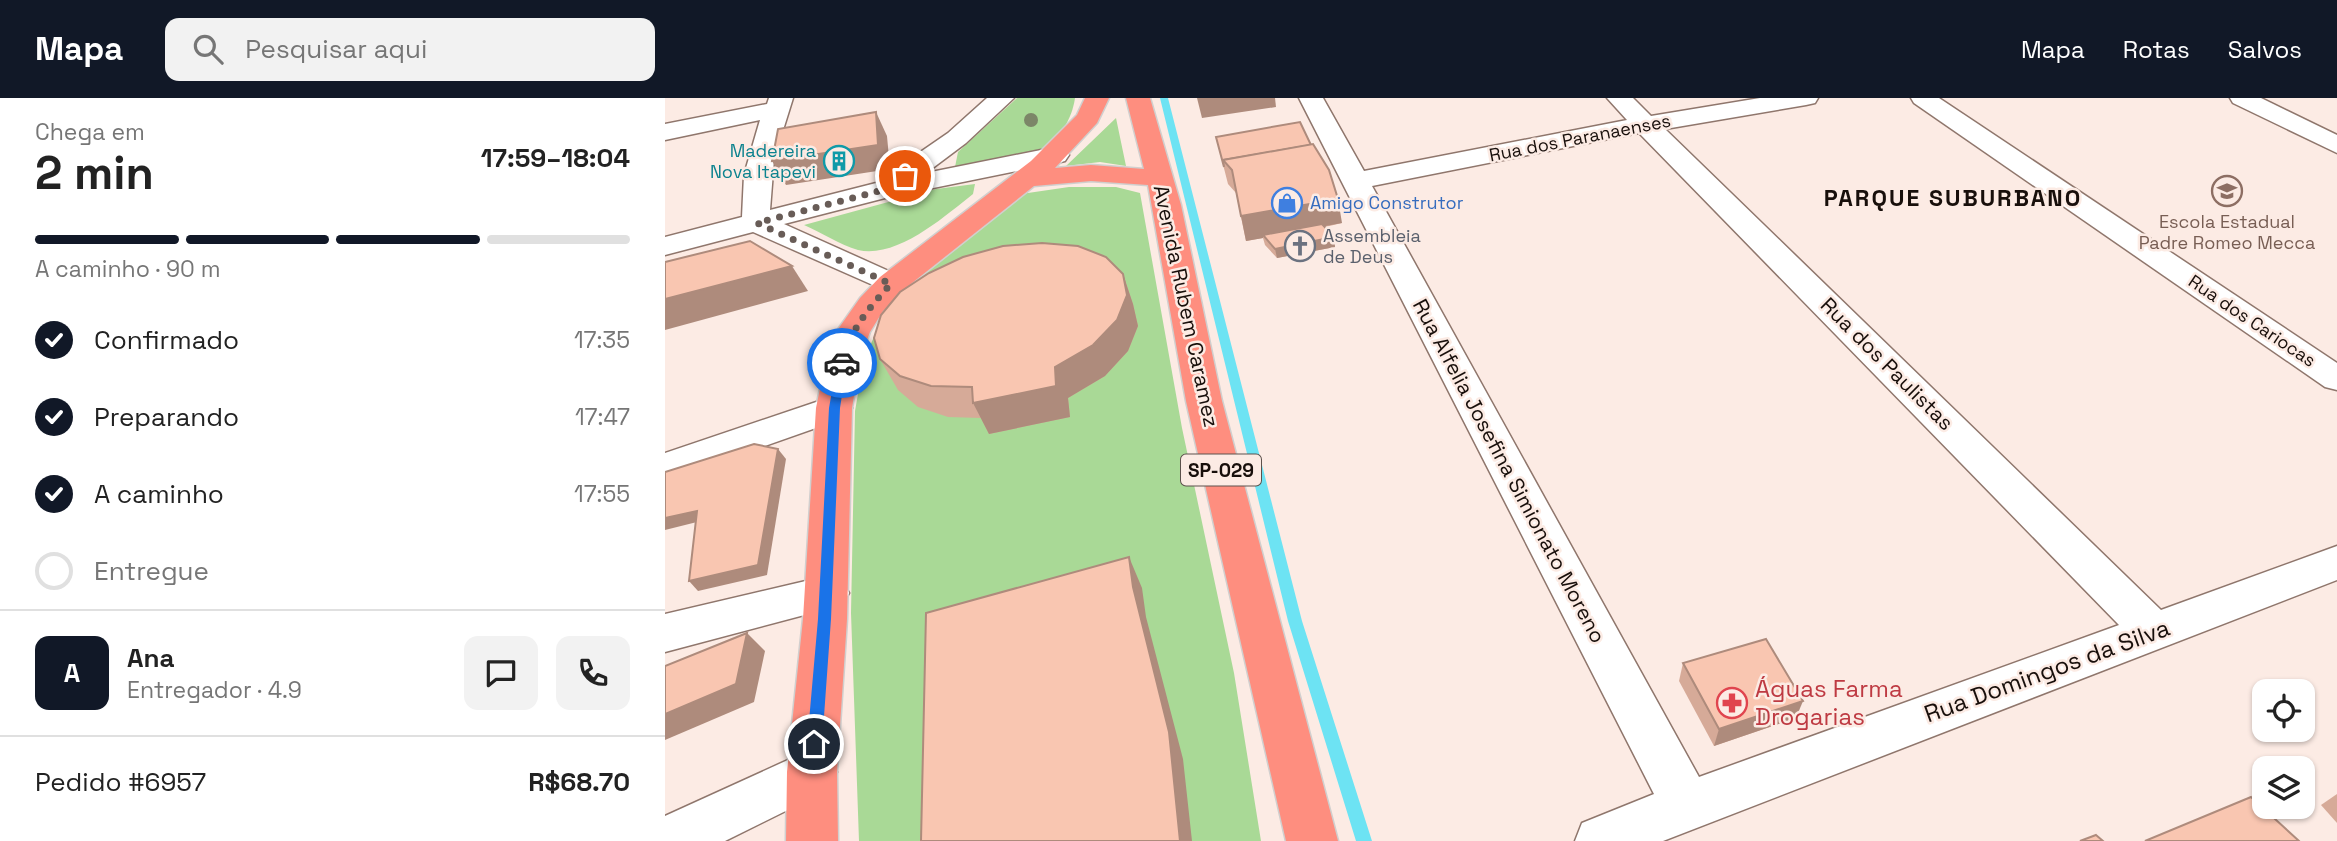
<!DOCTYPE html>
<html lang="pt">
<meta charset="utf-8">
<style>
body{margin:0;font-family:"Space Grotesk",sans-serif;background:#f2f2f2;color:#222;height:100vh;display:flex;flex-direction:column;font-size:26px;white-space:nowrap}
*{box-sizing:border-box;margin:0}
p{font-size:23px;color:#767676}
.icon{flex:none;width:38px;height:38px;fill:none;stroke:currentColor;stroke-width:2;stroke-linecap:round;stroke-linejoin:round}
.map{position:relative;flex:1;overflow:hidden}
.sheet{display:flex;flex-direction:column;background:#fff;width:665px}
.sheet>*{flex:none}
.fabs{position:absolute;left:1587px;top:581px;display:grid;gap:14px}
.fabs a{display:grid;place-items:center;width:63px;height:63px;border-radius:14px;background:#fff;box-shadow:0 2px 5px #0004;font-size:35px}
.pin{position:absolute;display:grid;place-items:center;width:60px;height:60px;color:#fff;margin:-30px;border:4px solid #fff;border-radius:50%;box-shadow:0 2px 7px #0007}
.courier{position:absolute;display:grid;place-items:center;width:70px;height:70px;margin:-35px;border:5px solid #1a73e8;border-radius:50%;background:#fff;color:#222;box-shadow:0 2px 9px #0007}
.head em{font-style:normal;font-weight:800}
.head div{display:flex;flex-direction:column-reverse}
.head{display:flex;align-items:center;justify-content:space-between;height:119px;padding:0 35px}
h1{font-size:46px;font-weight:800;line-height:52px}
.bar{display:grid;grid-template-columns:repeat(4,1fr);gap:10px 7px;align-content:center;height:84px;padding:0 35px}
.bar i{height:9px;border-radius:5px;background:#e0e0e0}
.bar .selected{background:#111827}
.bar p{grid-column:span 4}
.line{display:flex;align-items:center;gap:18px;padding:0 35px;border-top:2px solid #e0e0e0}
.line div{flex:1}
.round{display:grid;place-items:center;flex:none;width:74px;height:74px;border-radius:14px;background:#f2f2f2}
ol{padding:0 35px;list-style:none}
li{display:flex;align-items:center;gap:21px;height:77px}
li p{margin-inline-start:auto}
li .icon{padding:7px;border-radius:50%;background:#111827;color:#fff;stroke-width:4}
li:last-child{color:#767676}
li i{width:38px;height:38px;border:4px solid #e0e0e0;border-radius:50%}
header{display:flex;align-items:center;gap:42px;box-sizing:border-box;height:98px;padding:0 35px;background:#111827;color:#fff}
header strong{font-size:33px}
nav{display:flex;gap:38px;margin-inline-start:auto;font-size:24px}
.search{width:490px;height:63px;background:#f2f2f2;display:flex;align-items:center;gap:18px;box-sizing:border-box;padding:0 24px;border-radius:14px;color:#767676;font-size:26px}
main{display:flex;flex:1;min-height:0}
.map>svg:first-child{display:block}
.green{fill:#a9d996}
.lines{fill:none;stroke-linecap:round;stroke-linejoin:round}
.stream{fill:#6de3f3;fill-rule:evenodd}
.minor-casing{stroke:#8f766c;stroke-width:3}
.highway-casing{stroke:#d1cfce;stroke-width:3}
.minor{fill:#fff;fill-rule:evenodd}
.highway{fill:#fe8e7f;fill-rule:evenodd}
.tree{fill:#7c8668}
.wall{fill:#d6aa98}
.shaded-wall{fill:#ae8b7c}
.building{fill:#f9c6b1;stroke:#ae8b7c;stroke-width:2}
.route{fill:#1a73e8}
.done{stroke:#685c57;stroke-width:7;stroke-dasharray:0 12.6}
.labels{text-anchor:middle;stroke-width:5;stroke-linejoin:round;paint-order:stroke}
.far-street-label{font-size:18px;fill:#180f0b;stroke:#fcebe4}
.far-culture-label{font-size:18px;fill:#0d838f;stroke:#fcebe4;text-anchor:end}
.far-shop-label{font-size:18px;fill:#366cbe;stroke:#fcebe4;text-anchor:start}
.far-education-label{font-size:18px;fill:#785e54;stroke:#fcebe4}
.far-worship-label{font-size:18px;fill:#5b616d;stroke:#fcebe4;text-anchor:start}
.shield{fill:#fcebe4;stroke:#5c514c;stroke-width:2}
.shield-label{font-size:19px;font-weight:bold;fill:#180f0b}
.street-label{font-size:21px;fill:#180f0b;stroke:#fcebe4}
.far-district-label{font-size:23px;font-weight:bold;letter-spacing:2px;fill:#180f0b;stroke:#fcebe4}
.near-street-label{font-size:24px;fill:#180f0b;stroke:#fcebe4}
.near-health-label{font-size:24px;fill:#be3a42;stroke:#fcebe4;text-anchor:start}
</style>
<header>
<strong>Mapa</strong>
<div class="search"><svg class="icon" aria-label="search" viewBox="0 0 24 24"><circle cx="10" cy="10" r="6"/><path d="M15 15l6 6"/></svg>Pesquisar aqui</div>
<nav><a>Mapa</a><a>Rotas</a><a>Salvos</a></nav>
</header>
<main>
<section class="sheet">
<div class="head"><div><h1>2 min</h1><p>Chega em</p></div><em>17:59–18:04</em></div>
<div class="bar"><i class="selected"></i><i class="selected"></i><i class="selected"></i><i></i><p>A caminho · 90 m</p></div>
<ol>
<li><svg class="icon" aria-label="check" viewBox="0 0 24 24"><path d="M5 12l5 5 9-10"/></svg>Confirmado<p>17:35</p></li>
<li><svg class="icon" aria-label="check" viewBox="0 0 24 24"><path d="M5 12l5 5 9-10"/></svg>Preparando<p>17:47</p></li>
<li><svg class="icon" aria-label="check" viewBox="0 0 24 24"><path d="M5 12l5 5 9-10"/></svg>A caminho<p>17:55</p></li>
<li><i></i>Entregue</li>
</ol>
<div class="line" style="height:126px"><b class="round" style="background:#111827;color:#fff">A</b><div><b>Ana</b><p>Entregador · 4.9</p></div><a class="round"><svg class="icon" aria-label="chat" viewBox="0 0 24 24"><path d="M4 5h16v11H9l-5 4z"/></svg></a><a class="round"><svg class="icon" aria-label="phone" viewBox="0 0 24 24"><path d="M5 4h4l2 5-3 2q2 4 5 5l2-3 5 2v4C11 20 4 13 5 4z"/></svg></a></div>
<div class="line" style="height:91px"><div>Pedido #6957</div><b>R$68.70</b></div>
</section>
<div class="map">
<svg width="1672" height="743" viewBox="0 0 1672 743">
<rect width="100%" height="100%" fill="#fcebe4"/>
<!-- green -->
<g class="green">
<path d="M352,0H410C407,21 395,41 376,51L290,69L293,54Z"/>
<path d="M451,20L461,68L435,64L401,68Z"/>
<path d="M310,86L308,96C280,118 232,161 193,152C175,147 156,134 139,127L271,91Z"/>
<path d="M404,89H451L475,95L517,330L569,575L596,743H194L186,515L190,313L199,262L214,227L246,185L356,96Z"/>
</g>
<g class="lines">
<!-- stream -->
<path class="stream" d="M495,0H503L637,523L707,743H691L623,523Z"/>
<!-- minor casing -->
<g class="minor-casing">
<g id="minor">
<path d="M104,0H128L109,61L105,112L219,83L222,77L283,35L322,0H349L301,45L261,75L391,49L400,51L404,57L400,63L391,65L224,99L119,126L237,179L242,186L237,193L226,195L88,134L0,157V139L77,119L79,77L95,22L0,42V26L102,6Z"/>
<path d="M634,0H658L699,73L962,22L942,0H968L986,18L1095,0H1153L1150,5L1141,7L1000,31L1496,512L1672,448V482L998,743H910L917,725L989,696ZM974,35L1454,527L1034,679L707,88Z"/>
<path d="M1246,0H1274L1672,265V292L1660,289L1249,5Z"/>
<path d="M1565,0H1596L1672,37V55L1568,5Z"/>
<path d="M169,298L182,301L187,310L182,319L0,383V355Z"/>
<path d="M162,478L177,483L184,495L177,507L0,554V516Z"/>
<path d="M147,651L165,657L172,674L165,691L60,743H0V718Z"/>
</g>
</g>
<!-- highway casing -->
<g class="highway-casing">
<path id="highway" d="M420,0H444L432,25L390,70L426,67L479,71L461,0H485L516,107L557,303L673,743H621L521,303L483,87L426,83L369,88L237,193L218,213L205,234L195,261L187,310L182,521L172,674L173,743H121L122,674L138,521L151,310L161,261L171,234L195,200L215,179L366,63L412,17Z"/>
</g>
<!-- minor -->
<use href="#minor" class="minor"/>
<!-- highway -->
<use href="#highway" class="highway"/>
</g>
<!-- trees -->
<circle class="tree" cx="366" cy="22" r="7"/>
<!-- wall -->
<g class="wall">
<path d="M551,39L677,125L660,129L669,139L670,149L612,160L600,147L598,140L581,143L571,95L563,86Z"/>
<path d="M458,176L468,206L473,228L463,253L440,278L403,300L405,319L324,336L316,320L283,319L253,309L233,292L215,261Z"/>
<path d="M1018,565L1131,620L1049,648L1014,583Z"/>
<path d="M1672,696V725L1656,707Z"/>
</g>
<!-- shaded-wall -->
<g class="shaded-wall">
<path d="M532,0H610L611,9L537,20Z"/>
<path d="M211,14L222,38L225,71L121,87L107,63Z"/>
<path d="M673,101L677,125L599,139L598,137V140L581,143L576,118Z"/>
<path d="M669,139L670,149L612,160L610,151Z"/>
<path d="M127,168L143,193L0,232V201Z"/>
<path d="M458,176L468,206L473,228L463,253L440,278L403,300L405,319L324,336L308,305L390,269Z"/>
<path d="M113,351L121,361L102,477L33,493L24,483Z"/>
<path d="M32,413L40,422L0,432V420Z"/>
<path d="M464,459L477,490L481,519L518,661L527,743H515L468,489Z"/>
<path d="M82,535L100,553L89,604L0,642V616Z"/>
<path d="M1138,603L1131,620L1049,648L1054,631Z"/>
</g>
<!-- building -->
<g class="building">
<path d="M211,14L213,47L107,63L113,31Z"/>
<path d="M635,24L646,47L558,62L559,69L551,39Z"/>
<path d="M648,46L664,72L673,101L576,118L567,72L558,62Z"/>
<path d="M657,126L669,139L610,151L598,137Z"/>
<path d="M85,143L127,168L0,201V164Z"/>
<path d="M377,145L413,148L441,159L458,176L462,197L452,222L428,247L390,269L391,288L308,305L307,289L266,288L235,278L215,261L209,240L216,217L235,194L264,175L298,159L338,148Z"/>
<path d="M89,346L113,351L93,467L24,483L32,413L0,420V374Z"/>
<path d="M464,459L468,489L504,634L515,743H256L261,515Z"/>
<path d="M82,535L71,586L0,616V568Z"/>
<path d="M1101,541L1138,603L1054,631L1018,565Z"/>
<path d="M1586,699L1634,743H1480Z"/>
<path d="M1431,737L1438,743H1415Z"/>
</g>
<!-- route -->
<path class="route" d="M177,262L182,265L175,310L166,521L157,646L149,653L142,646L153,521L164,310L172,265Z"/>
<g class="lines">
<!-- done -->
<path class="done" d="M177,265C184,234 204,209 226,186L92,125L222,91L240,78"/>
</g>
<!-- icons -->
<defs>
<g id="building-ring" transform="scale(1.575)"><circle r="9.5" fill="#fcebe4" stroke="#0f9aa8" stroke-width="1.5"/><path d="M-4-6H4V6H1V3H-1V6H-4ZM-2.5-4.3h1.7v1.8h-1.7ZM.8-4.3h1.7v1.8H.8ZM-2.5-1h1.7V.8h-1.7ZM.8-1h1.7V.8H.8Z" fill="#0f9aa8"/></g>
<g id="school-ring" transform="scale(1.575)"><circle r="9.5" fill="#fcebe4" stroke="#8d6e63" stroke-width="1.5"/><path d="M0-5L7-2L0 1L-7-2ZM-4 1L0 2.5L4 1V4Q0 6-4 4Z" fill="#8d6e63"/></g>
<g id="shop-ring" transform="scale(1.575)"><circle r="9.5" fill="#fcebe4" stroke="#3f7fe0" stroke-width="1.5"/><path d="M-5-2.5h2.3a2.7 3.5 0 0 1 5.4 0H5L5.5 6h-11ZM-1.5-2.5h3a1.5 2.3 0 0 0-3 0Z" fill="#3f7fe0"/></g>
<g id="church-ring" transform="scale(1.575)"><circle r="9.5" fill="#fcebe4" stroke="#6b7280" stroke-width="1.5"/><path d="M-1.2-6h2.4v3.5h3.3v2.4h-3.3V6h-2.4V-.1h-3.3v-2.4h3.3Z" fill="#6b7280"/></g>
<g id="pharmacy-ring" transform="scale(1.575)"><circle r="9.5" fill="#fcebe4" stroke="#e0444e" stroke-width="1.5"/><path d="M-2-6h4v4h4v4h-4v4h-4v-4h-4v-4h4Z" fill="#e0444e"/></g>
</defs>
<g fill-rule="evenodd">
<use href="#building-ring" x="174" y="63"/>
<use href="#school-ring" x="1562" y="93"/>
<use href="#shop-ring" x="622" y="105"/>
<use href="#church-ring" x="635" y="148"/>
<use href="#pharmacy-ring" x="1067" y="605"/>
</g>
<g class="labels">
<!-- far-street labels -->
<g class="far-street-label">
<text transform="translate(915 40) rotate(-11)" y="6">Rua dos Paranaenses</text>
<text transform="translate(1587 223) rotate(34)" y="6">Rua dos Cariocas</text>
</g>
<!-- far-culture labels -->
<g class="far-culture-label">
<text x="151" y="59">Madereira<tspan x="151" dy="21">Nova Itapevi</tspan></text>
</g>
<!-- far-shop labels -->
<g class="far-shop-label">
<text x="645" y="111">Amigo Construtor</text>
</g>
<!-- far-education labels -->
<g class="far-education-label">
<text x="1562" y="130">Escola Estadual<tspan x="1562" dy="21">Padre Romeo Mecca</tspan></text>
</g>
<!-- far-worship labels -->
<g class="far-worship-label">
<text x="658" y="144">Assembleia<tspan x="658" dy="21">de Deus</tspan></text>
</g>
<!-- shield labels -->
<rect class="shield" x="516" y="356.5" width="80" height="31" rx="5"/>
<g class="shield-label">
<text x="556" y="379">SP-029</text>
</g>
<!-- street labels -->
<g class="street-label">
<text transform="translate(521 208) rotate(78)" y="7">Avenida Rubem Caramez</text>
<text transform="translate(1222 266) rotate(45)" y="7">Rua dos Paulistas</text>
<text transform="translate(844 373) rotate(62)" y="7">Rua Alfelia Josefina Simionato Moreno</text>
</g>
<!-- far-district labels -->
<g class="far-district-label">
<text x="1288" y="108">PARQUE SUBURBANO</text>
</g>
<!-- near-street labels -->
<g class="near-street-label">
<text transform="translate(1382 573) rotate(-20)" y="8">Rua Domingos da Silva</text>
</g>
<!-- near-health labels -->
<g class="near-health-label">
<text x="1090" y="599">Águas Farma<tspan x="1090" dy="28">Drogarias</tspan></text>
</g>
</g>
</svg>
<div class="fabs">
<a><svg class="icon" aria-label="locate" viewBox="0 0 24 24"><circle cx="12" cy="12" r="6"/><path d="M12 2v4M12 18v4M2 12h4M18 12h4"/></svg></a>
<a><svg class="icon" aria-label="layers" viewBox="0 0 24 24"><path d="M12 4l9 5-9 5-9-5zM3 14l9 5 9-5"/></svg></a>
</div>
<div class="pin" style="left:240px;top:78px;background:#ea580c"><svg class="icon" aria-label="bag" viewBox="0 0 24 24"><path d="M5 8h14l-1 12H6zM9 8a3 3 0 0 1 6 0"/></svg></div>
<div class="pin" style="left:149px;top:646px;background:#1f2937"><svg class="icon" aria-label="home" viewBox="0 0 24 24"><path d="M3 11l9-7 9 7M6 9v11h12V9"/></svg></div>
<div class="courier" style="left:177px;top:265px"><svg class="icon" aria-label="car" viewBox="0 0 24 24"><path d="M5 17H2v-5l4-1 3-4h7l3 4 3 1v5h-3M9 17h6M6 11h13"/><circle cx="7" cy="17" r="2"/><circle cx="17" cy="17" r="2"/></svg></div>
</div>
</main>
